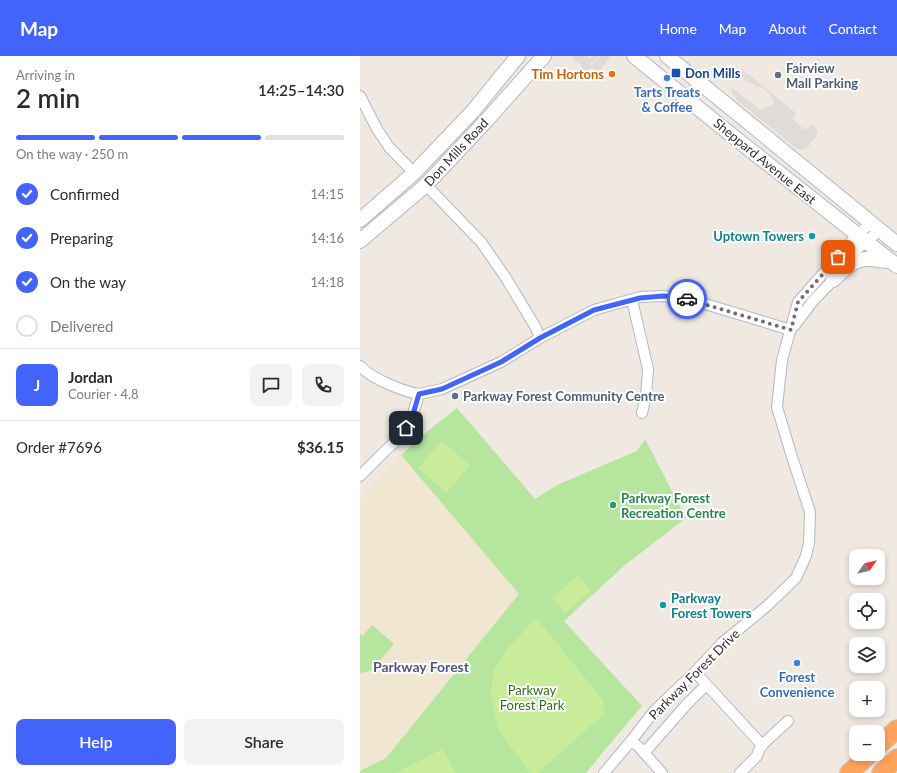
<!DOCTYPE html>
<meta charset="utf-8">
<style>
body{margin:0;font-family:Lato,sans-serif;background:#f2f2f3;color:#2b2b33;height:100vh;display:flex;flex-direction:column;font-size:15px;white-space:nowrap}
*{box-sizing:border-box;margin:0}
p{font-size:13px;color:#7c7c81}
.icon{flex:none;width:22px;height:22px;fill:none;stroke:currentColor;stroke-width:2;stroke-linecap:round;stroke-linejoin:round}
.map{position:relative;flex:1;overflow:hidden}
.side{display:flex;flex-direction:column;background:#fff;width:360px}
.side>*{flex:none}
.needle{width:26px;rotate:56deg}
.tools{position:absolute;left:489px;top:493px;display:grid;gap:8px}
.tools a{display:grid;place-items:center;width:36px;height:36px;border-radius:8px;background:#fff;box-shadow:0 2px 6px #0003;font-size:20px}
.pin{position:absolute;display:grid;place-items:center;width:34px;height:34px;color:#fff;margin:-17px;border-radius:8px;box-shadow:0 2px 6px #0006}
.courier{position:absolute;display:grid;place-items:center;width:40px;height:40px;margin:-20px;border:3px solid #4264fb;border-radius:50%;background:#fff;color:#222;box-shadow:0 1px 5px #0007}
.headline em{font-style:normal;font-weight:600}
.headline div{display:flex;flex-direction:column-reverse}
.headline{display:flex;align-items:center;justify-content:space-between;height:68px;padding:0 16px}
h1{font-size:26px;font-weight:600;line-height:30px}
.bar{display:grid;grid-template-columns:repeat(4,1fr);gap:6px 4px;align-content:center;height:48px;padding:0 16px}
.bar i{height:5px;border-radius:3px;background:#e1e1e2}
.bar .active{background:#4264fb}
.bar p{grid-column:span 4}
.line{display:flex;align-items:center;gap:10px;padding:0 16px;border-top:1px solid #e1e1e2}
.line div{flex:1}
.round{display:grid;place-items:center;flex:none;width:42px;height:42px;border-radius:8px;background:#f2f2f3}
ol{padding:0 16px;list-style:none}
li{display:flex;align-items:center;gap:12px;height:44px}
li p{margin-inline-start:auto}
li .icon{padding:4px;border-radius:50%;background:#4264fb;color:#fff;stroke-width:4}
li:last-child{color:#7c7c81}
li i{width:22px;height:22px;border:2px solid #e1e1e2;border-radius:50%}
.action{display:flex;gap:8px;margin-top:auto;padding:8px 16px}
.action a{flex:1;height:46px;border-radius:8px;background:#4264fb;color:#fff;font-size:16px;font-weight:600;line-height:46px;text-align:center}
.action a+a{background:#f2f2f3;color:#2b2b33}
header{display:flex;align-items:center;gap:24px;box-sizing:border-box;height:56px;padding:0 20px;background:#4264fb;color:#fff}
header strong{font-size:19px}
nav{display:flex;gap:22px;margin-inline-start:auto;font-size:14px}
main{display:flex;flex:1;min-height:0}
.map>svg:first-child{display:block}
.education{fill:#f0e6d1}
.green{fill:#b6e59e}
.pitch{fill:#c9ec9a}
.plaza{fill:#dfdcd8}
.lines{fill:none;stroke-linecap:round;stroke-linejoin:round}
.minor-casing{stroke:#b4b7c1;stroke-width:12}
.secondary-casing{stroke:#b4b7c1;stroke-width:16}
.motorway-casing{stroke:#c9c9c9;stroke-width:20}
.minor{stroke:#fff;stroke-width:10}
.secondary{stroke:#fff;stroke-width:14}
.motorway{stroke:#ffa35c;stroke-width:18}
.done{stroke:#726f6d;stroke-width:4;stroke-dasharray:0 7.2}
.route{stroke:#4264fb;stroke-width:5}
.transit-dot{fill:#1a4fb4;stroke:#fff;stroke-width:1.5}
.food-dot{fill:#e8710a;stroke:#fff;stroke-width:1.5}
.service-dot{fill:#5c6f8a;stroke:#fff;stroke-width:1.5}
.shop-dot{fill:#3f7fe0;stroke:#fff;stroke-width:1.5}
.culture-dot{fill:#0f9aa8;stroke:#fff;stroke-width:1.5}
.leisure-dot{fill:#2e9e5b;stroke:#fff;stroke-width:1.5}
.labels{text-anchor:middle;stroke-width:4;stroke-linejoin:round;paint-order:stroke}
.service-label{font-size:13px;font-weight:bold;fill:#4e5e75;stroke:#fff;text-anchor:start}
.transit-label{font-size:13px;font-weight:bold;fill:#164399;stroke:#fff;text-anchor:start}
.food-label{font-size:13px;font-weight:bold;fill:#c56008;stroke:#fff;text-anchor:end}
.shop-label{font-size:13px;font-weight:bold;fill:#366cbe;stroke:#fff}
.street-label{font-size:13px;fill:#2e2e2e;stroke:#fff}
.culture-label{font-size:13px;font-weight:bold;fill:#0d838f;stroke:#fff;text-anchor:end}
.leisure-label{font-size:13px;font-weight:bold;fill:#27864d;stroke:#fff;text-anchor:start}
.park-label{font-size:13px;fill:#2c6e1b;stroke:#fff}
.neighbourhood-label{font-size:14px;font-weight:bold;fill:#4d5680;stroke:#fff}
</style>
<header>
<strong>Map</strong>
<nav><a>Home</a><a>Map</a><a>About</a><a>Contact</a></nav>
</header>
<main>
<section class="side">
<div class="headline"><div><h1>2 min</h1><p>Arriving in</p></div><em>14:25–14:30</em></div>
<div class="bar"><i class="active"></i><i class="active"></i><i class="active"></i><i></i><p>On the way · 250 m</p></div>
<ol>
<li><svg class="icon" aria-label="check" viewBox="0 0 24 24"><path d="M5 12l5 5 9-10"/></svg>Confirmed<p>14:15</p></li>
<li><svg class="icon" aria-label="check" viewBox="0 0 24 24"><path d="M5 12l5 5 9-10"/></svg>Preparing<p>14:16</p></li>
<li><svg class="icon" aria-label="check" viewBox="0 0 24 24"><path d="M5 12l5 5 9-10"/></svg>On the way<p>14:18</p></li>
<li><i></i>Delivered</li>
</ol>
<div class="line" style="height:72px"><b class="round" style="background:#4264fb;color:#fff">J</b><div><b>Jordan</b><p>Courier · 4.8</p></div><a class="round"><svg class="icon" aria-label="chat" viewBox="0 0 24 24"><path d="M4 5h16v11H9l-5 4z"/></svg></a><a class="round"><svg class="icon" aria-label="phone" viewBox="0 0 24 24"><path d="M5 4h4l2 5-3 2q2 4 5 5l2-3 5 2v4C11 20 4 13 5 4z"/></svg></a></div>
<div class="line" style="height:52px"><div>Order #7696</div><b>$36.15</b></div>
<div class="action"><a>Help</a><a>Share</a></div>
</section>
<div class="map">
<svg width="537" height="717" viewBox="0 0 537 717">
<rect width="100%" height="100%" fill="#efe9e1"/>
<!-- education -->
<path class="education" d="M41,399L159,538L26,702L0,715V442Z"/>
<!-- green -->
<g class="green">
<path d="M97,352L175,443L199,428L277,395L285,383L326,462L265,509L204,565L282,650L248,690L226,717H0V715L26,702L159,538L41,399L69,374Z"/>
<path d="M12,569L34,588L11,615L0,617V578L3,580Z"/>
</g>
<!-- pitch -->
<g class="pitch">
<path d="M82,385L110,409L86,437L58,412Z"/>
<path d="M218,519L231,535L205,557L192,542Z"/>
<path d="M176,562L243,644L244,658L178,717H170L138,673L131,639L134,614L147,593Z"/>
<path d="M82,693L96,717H36Z"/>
</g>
<!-- plaza -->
<g class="plaza">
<path d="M212,0H228L229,3L233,0H239L236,4L230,7L231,9L238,4L240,0H250L239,18L232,12L223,15L221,9L215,5Z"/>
<path d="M382,13L436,57L433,63L445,74L452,69L457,74L458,78L447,92L442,94L437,93L378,45L372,37L371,34L372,32L401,54L415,47L408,36L400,31L390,27L381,21L379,23L378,21Z"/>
</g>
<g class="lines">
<!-- minor casing -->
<g class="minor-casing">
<g id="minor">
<path d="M0,40L17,73L29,91L54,117"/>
<path d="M66,129L121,186L146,222L176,272L180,282"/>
<path d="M272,244L288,313L286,340L282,357"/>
<path d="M434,270L453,245L473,224L494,195L507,186L519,174"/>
<path d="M0,310C12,323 42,335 59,338"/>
<path d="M0,420L23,397L41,380L51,365L59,338L82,333L141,306L180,282L234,254L280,241L302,240L322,241L431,274"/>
<path d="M335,616L402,689"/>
<path d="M271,685L279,691L302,717"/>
<path d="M284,697L327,648L346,629"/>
<path d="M244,717L271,685L295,654L335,616L362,587L407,550L436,522L446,500L449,487L450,456L432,401L417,351L422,304L438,246L497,179L511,167"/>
<path d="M380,717L397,700L399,694L403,688L428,665"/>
</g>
</g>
<!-- secondary casing -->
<g class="secondary-casing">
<g id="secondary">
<path d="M274,0L374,81L537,210"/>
<path d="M307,0L537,188"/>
<path d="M0,164L54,117L113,55L158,0"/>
<path d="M0,185L66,129L126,65L184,0"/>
<path d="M473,224C483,215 494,202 508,203C515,203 523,205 531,205"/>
</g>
</g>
<!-- motorway casing -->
<g class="motorway-casing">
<g id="motorway">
<path d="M518,690L537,673"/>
<path d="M489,717L510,698"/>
<path d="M521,717L537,702"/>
</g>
</g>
<!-- minor -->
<use href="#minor" class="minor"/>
<!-- secondary -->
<use href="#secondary" class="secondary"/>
<!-- motorway -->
<use href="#motorway" class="motorway"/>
</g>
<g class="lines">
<!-- done -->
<path class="done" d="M327,243L431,274L438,246L478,201"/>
<!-- route -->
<path class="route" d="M46,372L51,365L59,338L82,333L141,306L180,282L234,254L280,242L302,240L322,241L327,243"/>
</g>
<!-- markers -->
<rect class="transit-dot" x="311" y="12" width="10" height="10" rx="2"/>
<circle class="food-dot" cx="252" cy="18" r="4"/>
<g class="service-dot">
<circle cx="418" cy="19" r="4"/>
<circle cx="95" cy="340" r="4"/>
</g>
<g class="shop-dot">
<circle cx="307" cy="22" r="4"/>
<circle cx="437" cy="607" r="4"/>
</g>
<g class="culture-dot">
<circle cx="452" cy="180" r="4"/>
<circle cx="303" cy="549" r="4"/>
</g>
<circle class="leisure-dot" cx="253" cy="449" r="4"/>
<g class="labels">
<!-- service labels -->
<g class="service-label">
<text x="426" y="17">Fairview<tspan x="426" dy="15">Mall Parking</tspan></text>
<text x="103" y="345">Parkway Forest Community Centre</text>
</g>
<!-- transit labels -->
<g class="transit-label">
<text x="325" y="22">Don Mills</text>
</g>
<!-- food labels -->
<g class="food-label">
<text x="244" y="23">Tim Hortons</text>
</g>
<!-- shop labels -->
<g class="shop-label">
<text x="307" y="41">Tarts Treats<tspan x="307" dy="15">&amp; Coffee</tspan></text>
<text x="437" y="626">Forest<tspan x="437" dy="15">Convenience</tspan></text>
</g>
<!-- street labels -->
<g class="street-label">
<text transform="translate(96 96) rotate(-47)" y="5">Don Mills Road</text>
<text transform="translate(405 105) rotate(39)" y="5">Sheppard Avenue East</text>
<text transform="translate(334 618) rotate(-45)" y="5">Parkway Forest Drive</text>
</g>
<!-- culture labels -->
<g class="culture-label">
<text x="444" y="185">Uptown Towers</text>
<text x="311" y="547" text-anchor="start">Parkway<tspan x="311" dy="15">Forest Towers</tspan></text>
</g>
<!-- leisure labels -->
<g class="leisure-label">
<text x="261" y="447">Parkway Forest<tspan x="261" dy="15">Recreation Centre</tspan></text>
</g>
<!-- park labels -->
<g class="park-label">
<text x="172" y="639">Parkway<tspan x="172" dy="15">Forest Park</tspan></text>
</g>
<!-- neighbourhood labels -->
<g class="neighbourhood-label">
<text x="61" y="616">Parkway Forest</text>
</g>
</g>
</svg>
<div class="tools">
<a><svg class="needle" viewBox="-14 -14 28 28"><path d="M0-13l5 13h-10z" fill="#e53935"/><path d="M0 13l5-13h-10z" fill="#7c7c81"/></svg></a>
<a><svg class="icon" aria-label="locate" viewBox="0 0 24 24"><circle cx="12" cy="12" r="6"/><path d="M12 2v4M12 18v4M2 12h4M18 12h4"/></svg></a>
<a><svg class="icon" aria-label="layers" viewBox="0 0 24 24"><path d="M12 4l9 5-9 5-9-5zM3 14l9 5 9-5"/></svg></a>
<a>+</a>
<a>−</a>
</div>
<div class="pin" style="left:478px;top:201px;background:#ea580c"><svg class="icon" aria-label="bag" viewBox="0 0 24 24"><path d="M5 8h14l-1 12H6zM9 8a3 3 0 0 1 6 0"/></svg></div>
<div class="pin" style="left:46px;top:372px;background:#1f2937"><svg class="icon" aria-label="home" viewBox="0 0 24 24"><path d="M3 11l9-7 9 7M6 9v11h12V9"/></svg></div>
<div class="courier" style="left:327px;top:243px"><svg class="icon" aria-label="car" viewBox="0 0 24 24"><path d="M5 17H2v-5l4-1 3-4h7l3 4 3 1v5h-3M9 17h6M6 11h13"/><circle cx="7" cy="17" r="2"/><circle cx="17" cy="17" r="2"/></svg></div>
</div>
</main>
